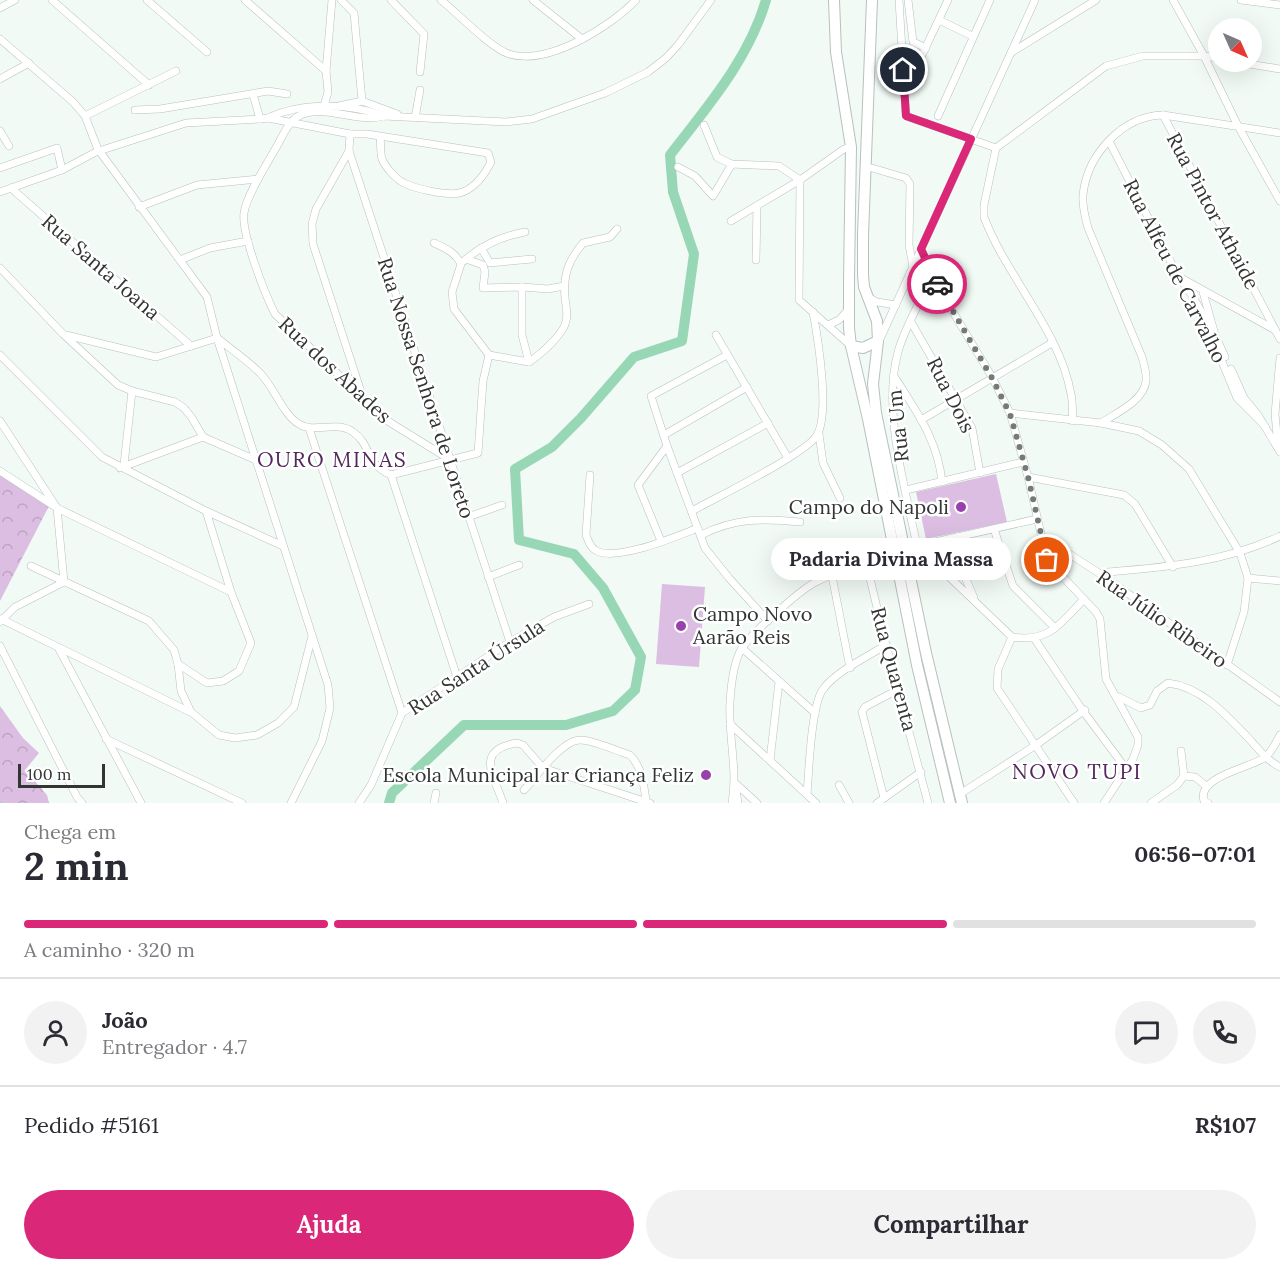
<!DOCTYPE html>
<html lang="pt">
<meta charset="utf-8">
<style>
body{margin:0;font-family:Lora,serif;background:#f2f2f3;color:#2b2b33;height:100vh;display:flex;flex-direction:column;font-size:22px;white-space:nowrap}
*{box-sizing:border-box;margin:0}
p{font-size:20px;color:#7c7c81}
.icon{flex:none;width:33px;height:33px;fill:none;stroke:currentColor;stroke-width:2;stroke-linecap:round;stroke-linejoin:round}
.map{position:relative;height:803px;overflow:hidden}
.drawer{display:flex;flex-direction:column;background:#fff;flex:1}
.drawer>*{flex:none}
.needle{width:39px;rotate:135deg}
.controls{position:absolute;left:1208px;top:18px;display:grid;gap:12px}
.controls a{display:grid;place-items:center;width:54px;height:54px;border-radius:50%;background:#fff;box-shadow:0 6px 24px #0002;font-size:30px}
.scale{position:absolute;left:18px;bottom:15px;width:87px;box-sizing:border-box;padding-left:6px;border:3px solid #313533;border-top:0;font-size:16px;line-height:21px;white-space:nowrap;color:#313533;-webkit-text-stroke:4px #fff;paint-order:stroke}
.pin{position:absolute;display:grid;place-items:center;width:51px;height:51px;color:#fff;margin:-26px;border:3px solid #fff;border-radius:50%;box-shadow:0 2px 6px #0007}
.courier{position:absolute;display:grid;place-items:center;width:60px;height:60px;margin:-30px;border:4px solid #db2777;border-radius:50%;background:#fff;color:#222;box-shadow:0 2px 8px #0007}
.bubble{position:absolute;height:42px;border-radius:21px;background:#fff;box-shadow:0 6px 24px #0002;font-size:20px;font-weight:800;line-height:42px;text-align:center}
.head em{font-style:normal;font-weight:800}
.head div{display:flex;flex-direction:column-reverse}
.head{display:flex;align-items:center;justify-content:space-between;height:102px;padding:0 24px}
h1{font-size:39px;font-weight:800;line-height:45px}
.bar{display:grid;grid-template-columns:repeat(4,1fr);gap:9px 6px;align-content:center;height:72px;padding:0 24px}
.bar i{height:8px;border-radius:4px;background:#e1e1e2}
.bar .on{background:#db2777}
.bar p{grid-column:span 4}
.line{display:flex;align-items:center;gap:15px;padding:0 24px;border-top:2px solid #e1e1e2}
.line div{flex:1}
.round{display:grid;place-items:center;flex:none;width:63px;height:63px;border-radius:32px;background:#f2f2f3}
.primary-button{display:flex;gap:12px;margin-top:auto;padding:12px 24px}
.primary-button a{flex:1;height:69px;border-radius:36px;background:#db2777;color:#fff;font-size:24px;font-weight:800;line-height:69px;text-align:center}
.primary-button a+a{background:#f2f2f3;color:#2b2b33}
.map>svg:first-child{display:block}
.grass{fill:#dcbee3}
.park{fill:url(#park-crowns)}
.lines{fill:none;stroke-linecap:round;stroke-linejoin:round}
.stream{stroke:#98d7b5;stroke-width:1.5}
.river{stroke:#98d7b5;stroke-width:10}
.minor-casing{stroke:#b8c1bc;stroke-width:8}
.highway-casing{stroke:#b8c1bc;stroke-width:12}
.minor{stroke:#fff;stroke-width:7}
.highway{stroke:#fff;stroke-width:10}
.done{stroke:#747a77;stroke-width:6;stroke-dasharray:0 10.8}
.route{stroke:#db2777;stroke-width:8}
.poi-dot{fill:#9840ac;stroke:#fff;stroke-width:2}
.labels{text-anchor:middle;stroke-width:5;stroke-linejoin:round;paint-order:stroke}
.street-label{font-size:20px;fill:#313533;stroke:#fff}
.poi-label{font-size:20px;fill:#313533;stroke:#fff;text-anchor:end}
.neighbourhood-label{font-size:21px;letter-spacing:1.5px;fill:#53285c;stroke:#fff}
</style>
<div class="map">
<svg width="1280" height="803" viewBox="0 0 1280 803">
<defs>
<pattern id="park-crowns" width="20" height="18" patternUnits="userSpaceOnUse" patternTransform="scale(1.5)"><rect width="20" height="18" fill="#dcbee3"/><path d="M2 6a3 3 0 1 1 6 0M12 15a3 3 0 1 1 6 0" fill="none" stroke="#bda4c3"/></pattern>
</defs>
<rect width="100%" height="100%" fill="#f1faf5"/>
<!-- grass -->
<g class="grass">
<path d="M996,474L1007,522L926,539L916,492Z"/>
<path d="M662,584L705,587L699,667L656,664Z"/>
</g>
<!-- park -->
<g class="park">
<path d="M0,475L49,506L0,601Z"/>
<path d="M0,706L23,738L39,753L25,770L47,795L49,803H0Z"/>
</g>
<g class="lines">
<!-- stream -->
<path class="stream" d="M0,802L1,803"/>
<!-- river -->
<path class="river" d="M389,803L392,793L464,725H566L613,711L635,690L641,657L603,588L574,554L519,540L515,469L552,447L581,418L634,357L682,341L694,254L673,192L670,155C707,107 749,59 766,0"/>
<!-- minor casing -->
<g class="minor-casing">
<g id="minor">
<path d="M52,0L149,85"/>
<path d="M147,0L207,52"/>
<path d="M245,0L326,71"/>
<path d="M341,0L354,13L362,101"/>
<path d="M391,0L424,34L420,72"/>
<path d="M441,0C457,13 492,49 509,54C548,66 610,27 636,0"/>
<path d="M533,0L582,39"/>
<path d="M899,0L906,116L996,148"/>
<path d="M908,0L913,42L926,48"/>
<path d="M1173,0L1204,56L1238,126L1280,201"/>
<path d="M1241,0L1280,5"/>
<path d="M0,8L15,0"/>
<path d="M939,20L972,36"/>
<path d="M0,39L73,102L85,116L97,147"/>
<path d="M1012,52L1096,0"/>
<path d="M1237,62L1280,69"/>
<path d="M913,74L948,0"/>
<path d="M0,79L29,63"/>
<path d="M253,94L260,119"/>
<path d="M324,106L328,92L326,71L332,0"/>
<path d="M339,106L362,101L397,114"/>
<path d="M135,110L160,109L268,91L287,94"/>
<path d="M1163,115L1280,339"/>
<path d="M85,116L176,71"/>
<path d="M938,116L990,0"/>
<path d="M268,118C301,102 349,103 384,116"/>
<path d="M415,118L420,90"/>
<path d="M704,125L717,157L731,164L779,166L800,180L799,300L851,346"/>
<path d="M0,131L9,146"/>
<path d="M350,134L349,151L510,642"/>
<path d="M1109,141L1178,276L1193,297L1201,311L1237,398L1265,426"/>
<path d="M102,150L186,123L260,119L268,118L350,134H367L488,153L491,162C485,174 475,187 463,192C450,197 416,189 404,183C397,180 385,167 382,159C380,153 381,143 380,136"/>
<path d="M349,151L316,209L312,224L313,244L362,395"/>
<path d="M100,152L207,297L217,338L328,685L330,708L322,741L291,803"/>
<path d="M678,167L695,176L713,196L732,164"/>
<path d="M0,168L57,148L62,170"/>
<path d="M872,168L906,178L910,184L909,245L913,267"/>
<path d="M11,188L191,346"/>
<path d="M0,192L62,170L96,152"/>
<path d="M139,207L197,185L258,179"/>
<path d="M731,221L800,180L844,149L851,147"/>
<path d="M434,243C445,248 455,252 461,264L452,292L454,309L489,355"/>
<path d="M481,248L490,263L532,259"/>
<path d="M921,249L932,277L992,377L1010,413L1028,477L1047,560L1096,612L1100,619L1106,679L1138,737V745L1133,759L1104,803"/>
<path d="M466,259L483,265L485,272L483,288L522,287L548,289L564,286"/>
<path d="M180,260L210,248L248,241"/>
<path d="M756,260L757,206"/>
<path d="M464,261C482,245 502,236 525,232"/>
<path d="M0,268L63,334L118,385L132,391L175,402L184,408L192,418L203,437L256,460"/>
<path d="M1183,279L1275,330"/>
<path d="M522,287V335L529,362"/>
<path d="M1203,292L1215,335L1225,357"/>
<path d="M868,297L877,302L896,305"/>
<path d="M911,322L972,428L980,473"/>
<path d="M828,325L839,320L849,309"/>
<path d="M66,335L156,357L217,338"/>
<path d="M716,335L788,458"/>
<path d="M217,338C231,349 247,360 260,373C274,387 284,416 299,424C315,434 337,420 353,432C372,445 364,463 391,475L478,453L483,381L489,355"/>
<path d="M880,339L1035,0"/>
<path d="M0,355L102,457L206,511L283,546"/>
<path d="M489,355L529,362C540,355 564,334 566,321C568,314 566,306 565,298C563,275 568,261 583,243L610,237L617,229"/>
<path d="M727,355L651,396L667,446L705,548L729,578L768,621"/>
<path d="M1231,369L1244,398L1258,415L1280,452"/>
<path d="M894,376C916,411 938,440 942,482"/>
<path d="M1010,413L1101,423L1139,431L1162,445L1189,469L1240,553L1248,578L1244,612L1227,665"/>
<path d="M921,420L1052,343"/>
<path d="M0,421L57,508L231,592"/>
<path d="M1073,421C1072,412 1073,402 1071,394C1060,331 1006,276 984,217V205L996,148L1106,66L1143,56H1204L1218,58"/>
<path d="M1101,423C1116,413 1144,401 1146,381C1147,373 1144,365 1142,357L1088,228C1085,217 1082,206 1083,195C1087,155 1122,116 1163,115L1280,133"/>
<path d="M309,428L402,713"/>
<path d="M819,434L823,463L840,498"/>
<path d="M664,435L747,387"/>
<path d="M1278,445L1275,414L1280,358"/>
<path d="M449,459L386,420L275,314C265,294 241,233 244,213C246,196 268,162 277,146C284,133 290,117 306,113C333,107 358,123 384,116L506,122L532,119L605,93L648,72L666,58L678,45L711,0"/>
<path d="M124,465L132,391"/>
<path d="M120,468L203,437"/>
<path d="M0,471L57,508L64,582L15,607L0,622"/>
<path d="M677,473L768,423"/>
<path d="M391,475L457,677"/>
<path d="M590,475L586,535C588,540 590,547 595,550C615,563 677,536 698,528"/>
<path d="M1028,477L1124,495L1135,504L1173,567"/>
<path d="M906,490L1023,462"/>
<path d="M692,511C715,498 808,453 817,435C830,413 818,339 813,312"/>
<path d="M468,517L502,505"/>
<path d="M994,529L1013,586L1055,628"/>
<path d="M701,535C735,518 763,518 800,522"/>
<path d="M957,537L965,577L974,598"/>
<path d="M661,541L638,485L667,446"/>
<path d="M1043,542L1049,541L1102,575L1280,702"/>
<path d="M917,546C905,487 882,410 898,352C905,326 921,301 932,277"/>
<path d="M917,546L1012,637"/>
<path d="M917,546L1037,519"/>
<path d="M31,566L149,621L174,650L178,664L181,691L191,712L219,735L235,738L257,735L278,723L294,707L312,636"/>
<path d="M867,566L886,645L928,803"/>
<path d="M1102,575L1108,572C1168,567 1225,562 1280,536"/>
<path d="M832,576L850,668"/>
<path d="M488,577L519,565"/>
<path d="M1248,578L1280,581"/>
<path d="M1,619L190,712"/>
<path d="M1012,637L998,669L997,688L1074,803"/>
<path d="M1012,637C1049,643 1061,623 1084,599"/>
<path d="M1034,638L1083,711L1121,762"/>
<path d="M0,646L77,797L82,803"/>
<path d="M742,648L815,713"/>
<path d="M59,649L141,803"/>
<path d="M178,664L207,683L223,681L239,671L251,643L231,592L206,511"/>
<path d="M1119,697L1141,708L1150,705L1157,691L1168,683C1203,687 1229,718 1252,742C1260,751 1268,761 1280,767"/>
<path d="M730,724L816,803"/>
<path d="M106,739L242,803"/>
<path d="M770,760L779,682"/>
<path d="M1184,776L1195,777L1206,786"/>
<path d="M735,783L757,803"/>
<path d="M839,785L849,803"/>
<path d="M736,789L738,803"/>
<path d="M524,790C536,777 562,740 580,740C594,740 616,751 630,755C642,767 644,785 646,801"/>
<path d="M807,794C809,772 811,702 824,688C837,671 867,657 886,645"/>
<path d="M960,794L1036,745L1085,710"/>
<path d="M884,798L862,712L865,707L899,689"/>
<path d="M359,803L371,785L402,713L510,642L554,617L589,604"/>
<path d="M434,803L436,793"/>
<path d="M503,803C494,776 474,750 517,743L523,745L543,768L650,803"/>
<path d="M732,803C738,769 728,736 730,702C731,686 733,662 742,648C751,634 799,591 814,583C839,569 871,567 898,560"/>
<path d="M877,803L921,772"/>
<path d="M1151,803L1177,785L1184,776L1181,751"/>
<path d="M1208,803L1204,801C1196,777 1249,768 1264,758C1271,754 1276,742 1280,735"/>
</g>
</g>
<!-- highway casing -->
<g class="highway-casing">
<g id="highway">
<path d="M834,0L836,52L851,147L849,280V328L851,346L868,419L917,665L950,803"/>
<path d="M872,0L863,235V275L864,287L877,321L878,341L873,384L876,413L926,653L962,803"/>
<path d="M851,346L863,348L878,341"/>
</g>
</g>
<!-- minor -->
<use href="#minor" class="minor"/>
<!-- highway -->
<use href="#highway" class="highway"/>
</g>
<g class="lines">
<!-- done -->
<path class="done" d="M937,284L992,378L1010,414L1028,477L1047,560"/>
<!-- route -->
<path class="route" d="M903,70L906,116L971,139L921,249L937,284"/>
</g>
<!-- markers -->
<g class="poi-dot">
<circle cx="961" cy="507" r="6"/>
<circle cx="681" cy="626" r="6"/>
<circle cx="706" cy="775" r="6"/>
</g>
<g class="labels">
<!-- street labels -->
<g class="street-label">
<text transform="translate(1213 211) rotate(62)" y="7">Rua Pintor Athaide</text>
<text transform="translate(101 267) rotate(41)" y="7">Rua Santa Joana</text>
<text transform="translate(1175 271) rotate(63)" y="7">Rua Alfeu de Carvalho</text>
<text transform="translate(335 370) rotate(43)" y="7">Rua dos Abades</text>
<text transform="translate(426 388) rotate(72)" y="7">Rua Nossa Senhora de Loreto</text>
<text transform="translate(951 395) rotate(63)" y="7">Rua Dois</text>
<text transform="translate(898 426) rotate(-96)" y="7">Rua Um</text>
<text transform="translate(1162 619) rotate(35)" y="7">Rua Júlio Ribeiro</text>
<text transform="translate(476 667) rotate(-33)" y="7">Rua Santa Úrsula</text>
<text transform="translate(894 669) rotate(75)" y="7">Rua Quarenta</text>
</g>
<!-- poi labels -->
<g class="poi-label">
<text x="949" y="514">Campo do Napoli</text>
<text x="693" y="621" text-anchor="start">Campo Novo<tspan x="693" dy="23">Aarão Reis</tspan></text>
<text x="694" y="782">Escola Municipal lar Criança Feliz</text>
</g>
<!-- neighbourhood labels -->
<g class="neighbourhood-label">
<text x="332" y="467">OURO MINAS</text>
<text x="1077" y="779">NOVO TUPI</text>
</g>
</g>
</svg>
<div class="controls">
<a><svg class="needle" viewBox="-14 -14 28 28"><path d="M0-13l5 13h-10z" fill="#e53935"/><path d="M0 13l5-13h-10z" fill="#7c7c81"/></svg></a>
</div>
<div class="scale">100 m</div>
<div class="pin" style="left:1047px;top:560px;background:#ea580c"><svg class="icon" aria-label="bag" viewBox="0 0 24 24"><path d="M5 8h14l-1 12H6zM9 8a3 3 0 0 1 6 0"/></svg></div>
<div class="pin" style="left:903px;top:70px;background:#1f2937"><svg class="icon" aria-label="home" viewBox="0 0 24 24"><path d="M3 11l9-7 9 7M6 9v11h12V9"/></svg></div>
<div class="courier" style="left:937px;top:284px"><svg class="icon" aria-label="car" viewBox="0 0 24 24"><path d="M5 17H2v-5l4-1 3-4h7l3 4 3 1v5h-3M9 17h6M6 11h13"/><circle cx="7" cy="17" r="2"/><circle cx="17" cy="17" r="2"/></svg></div>
<div class="bubble" style="left:771px;top:538px;width:240px">Padaria Divina Massa</div>
</div>
<section class="drawer">
<div class="head"><div><h1>2 min</h1><p>Chega em</p></div><em>06:56–07:01</em></div>
<div class="bar"><i class="on"></i><i class="on"></i><i class="on"></i><i></i><p>A caminho · 320 m</p></div>
<div class="line" style="height:108px"><a class="round"><svg class="icon" aria-label="person" viewBox="0 0 24 24"><circle cx="12" cy="8" r="4"/><path d="M4 21q1-7 8-7t8 7"/></svg></a><div><b>João</b><p>Entregador · 4.7</p></div><a class="round"><svg class="icon" aria-label="chat" viewBox="0 0 24 24"><path d="M4 5h16v11H9l-5 4z"/></svg></a><a class="round"><svg class="icon" aria-label="phone" viewBox="0 0 24 24"><path d="M5 4h4l2 5-3 2q2 4 5 5l2-3 5 2v4C11 20 4 13 5 4z"/></svg></a></div>
<div class="line" style="height:78px"><div>Pedido #5161</div><b>R$107</b></div>
<div class="primary-button"><a>Ajuda</a><a>Compartilhar</a></div>
</section>
